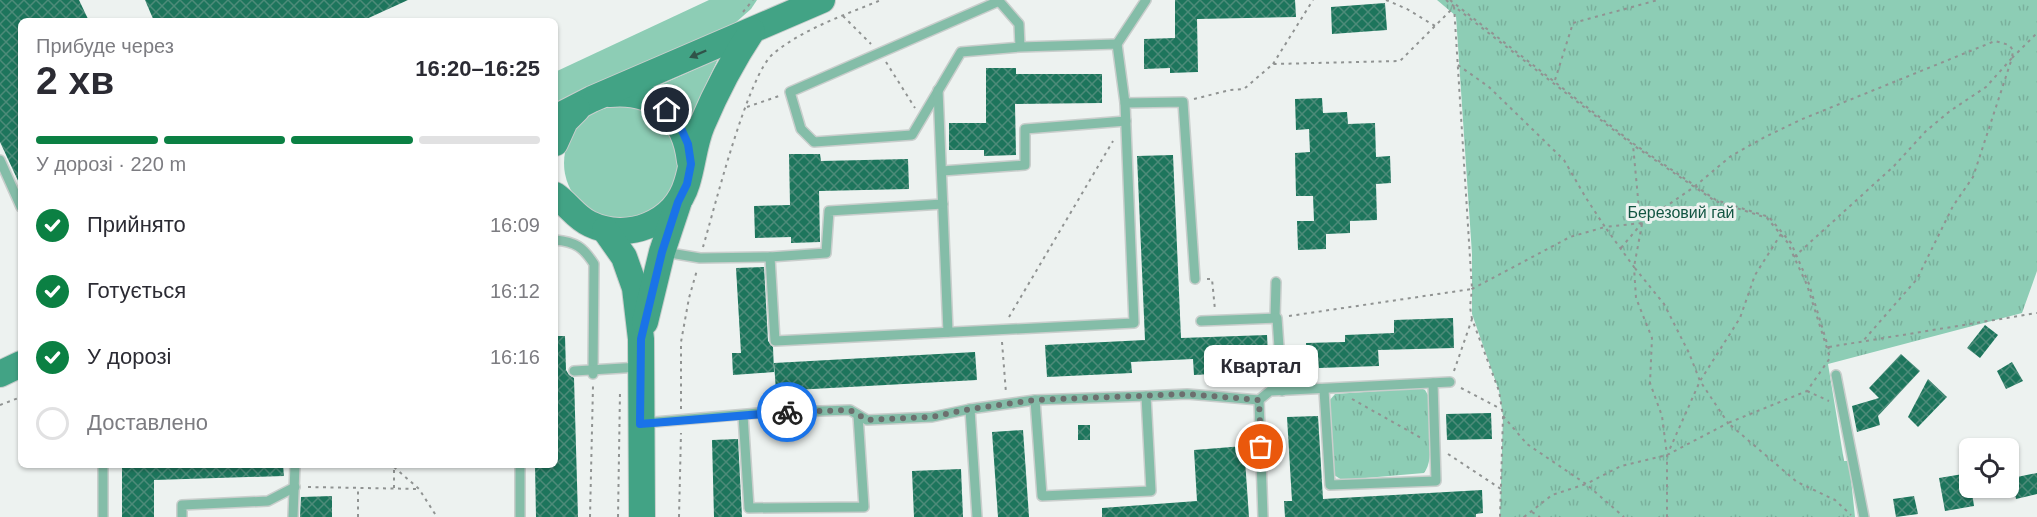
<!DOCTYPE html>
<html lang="uk">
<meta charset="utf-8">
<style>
body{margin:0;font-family:Arial,sans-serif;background:#f2f2f3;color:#2b2b33;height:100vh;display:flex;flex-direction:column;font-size:22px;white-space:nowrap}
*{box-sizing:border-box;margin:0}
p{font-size:20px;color:#7c7c81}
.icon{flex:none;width:33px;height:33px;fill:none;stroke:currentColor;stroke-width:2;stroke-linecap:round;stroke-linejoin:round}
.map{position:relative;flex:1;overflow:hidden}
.side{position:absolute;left:18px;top:18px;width:540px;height:450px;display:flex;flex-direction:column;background:#fff;border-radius:9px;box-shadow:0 2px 4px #0004}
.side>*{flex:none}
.tools{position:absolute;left:1959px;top:438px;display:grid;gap:12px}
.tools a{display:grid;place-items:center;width:60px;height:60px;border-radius:9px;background:#fff;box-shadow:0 2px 4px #0004;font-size:30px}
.pin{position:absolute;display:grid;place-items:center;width:51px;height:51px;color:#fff;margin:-26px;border:3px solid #fff;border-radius:50%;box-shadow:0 2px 6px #0007}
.courier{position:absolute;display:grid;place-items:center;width:60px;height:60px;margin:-30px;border:4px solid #1a73e8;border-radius:50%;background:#fff;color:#222;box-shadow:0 2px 8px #0007}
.bubble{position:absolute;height:42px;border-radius:9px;background:#fff;box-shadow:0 2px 4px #0004;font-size:20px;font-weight:600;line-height:42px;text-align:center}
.overview em{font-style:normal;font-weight:600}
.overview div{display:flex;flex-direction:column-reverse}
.overview{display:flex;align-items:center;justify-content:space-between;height:102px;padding:0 18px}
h1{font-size:39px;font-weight:600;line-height:45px}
.bar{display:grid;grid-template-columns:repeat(4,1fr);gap:9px 6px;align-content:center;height:72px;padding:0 18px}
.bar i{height:8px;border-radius:4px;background:#e1e1e2}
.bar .active{background:#0b8043}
.bar p{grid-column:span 4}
ol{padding:0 18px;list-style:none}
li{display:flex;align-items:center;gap:18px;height:66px}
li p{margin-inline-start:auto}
li .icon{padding:6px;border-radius:50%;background:#0b8043;color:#fff;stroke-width:4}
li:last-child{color:#7c7c81}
li i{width:33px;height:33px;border:3px solid #e1e1e2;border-radius:50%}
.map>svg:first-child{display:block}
.grass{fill:#8dcdb5}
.park{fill:url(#park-tufts)}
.building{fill:url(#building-cross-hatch)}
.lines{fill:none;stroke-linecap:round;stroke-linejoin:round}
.lane-casing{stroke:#c9cecc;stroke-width:12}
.secondary-casing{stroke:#c9cecc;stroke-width:28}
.path{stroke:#909392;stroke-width:2;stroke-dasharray:3 4.5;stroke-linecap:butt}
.lane{stroke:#84bda8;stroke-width:9}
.secondary{stroke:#42a385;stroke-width:26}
.oneway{fill:#305349}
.done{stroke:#6c6f6e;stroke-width:6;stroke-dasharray:0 10.8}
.route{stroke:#1a73e8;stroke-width:8}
.labels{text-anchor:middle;stroke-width:6;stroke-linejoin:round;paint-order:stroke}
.park-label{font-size:16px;fill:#125542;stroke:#edf2f0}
</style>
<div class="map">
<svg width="2037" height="517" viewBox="0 0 2037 517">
<defs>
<pattern id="park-tufts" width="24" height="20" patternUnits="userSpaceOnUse" patternTransform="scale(1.5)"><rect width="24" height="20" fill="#8dcdb5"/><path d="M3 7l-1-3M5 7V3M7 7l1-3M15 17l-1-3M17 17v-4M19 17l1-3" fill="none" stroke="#7ab09c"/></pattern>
<pattern id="building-cross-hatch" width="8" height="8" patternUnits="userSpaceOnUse" patternTransform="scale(1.5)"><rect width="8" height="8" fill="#1d755c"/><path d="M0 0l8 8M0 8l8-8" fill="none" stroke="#4d8b79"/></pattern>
</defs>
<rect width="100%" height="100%" fill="#edf2f0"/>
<!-- grass -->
<g class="grass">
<path d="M709,0H757L751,9L734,24L555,105V72Z"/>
<path d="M718,59L690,118L676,101L656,87Z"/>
<circle cx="621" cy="163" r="57"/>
</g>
<!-- park -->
<g class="park">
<path d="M1437,0H2037V271L2022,313L1828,364L1844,461H1849L1855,517H1500L1503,416L1499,391L1472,314V254L1456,16Z"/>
<path d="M1421,388L1425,390L1428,395C1428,414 1436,459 1424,473L1342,480L1334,475L1329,401L1335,394Z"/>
</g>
<!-- building -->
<g class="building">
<path d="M0,0H79L89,21H21V187L0,142Z"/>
<path d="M145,0H408L362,21H154Z"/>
<path d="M1175,0H1295L1296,17L1197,19L1198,72L1170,73V68L1144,69V39L1175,38Z"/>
<path d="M1385,3L1387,30L1332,34L1331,7Z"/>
<path d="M986,68H1016V74H1102V103L1015,104L1016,155L984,156V150H949V123H986Z"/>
<path d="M1322,98L1323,113L1347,112L1348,124L1375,123L1376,157L1390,156L1391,183L1376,184L1377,220L1350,221V233L1326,234V249L1298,250L1297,221H1314L1313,196H1296L1295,153L1310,152L1309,129L1296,130L1295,99Z"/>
<path d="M789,154H820L821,161L908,159L909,189L819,191L820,242L791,243V237L755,238L754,206L790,205Z"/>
<path d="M1173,155L1181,338L1267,335L1269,371L1194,375L1193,359L1131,362L1132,373L1047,377L1045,345L1145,340L1137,156Z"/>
<path d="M764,267L768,341L773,347L774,372L733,375L732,353H741L736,268Z"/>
<path d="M1453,318L1454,348L1378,350L1379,366L1319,368L1318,356L1307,357L1306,343L1345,342V335L1394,333V320Z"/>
<path d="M1985,325L1998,335L1980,358L1967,348Z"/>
<path d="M555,336H565L566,370L569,375L574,378L578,517H536L535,465H555Z"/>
<path d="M975,352L977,380L776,391L774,363Z"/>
<path d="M1901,354L1920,371L1878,416L1880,425L1857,432L1852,406L1879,398L1869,388Z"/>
<path d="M2012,362L2023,381L2006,389L1997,371Z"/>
<path d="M1928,379L1947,397L1918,427L1908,417Z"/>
<path d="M1491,413L1492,439L1447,440L1446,414Z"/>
<path d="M1318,416L1323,499L1482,490L1483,513L1476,514V517H1285L1284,501H1292L1287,417Z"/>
<rect x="1078" y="425" width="12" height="15"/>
<path d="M1023,430L1029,517H998L992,432Z"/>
<path d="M738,439L742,517H714L712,440Z"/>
<path d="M1244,446L1249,517H1102V508L1197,501L1194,450Z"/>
<path d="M134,465H283L284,476L154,480V517H122V467H134Z"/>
<path d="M961,469L963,517H914L912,471Z"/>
<path d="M1969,473L1974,506L1945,511L1939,478Z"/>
<path d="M2037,473V494L2016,499L2012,478Z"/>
<path d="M332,496V517H300L301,497Z"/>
<path d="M1914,496L1918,514L1896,517L1893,499Z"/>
</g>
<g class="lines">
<!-- lane casing -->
<g class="lane-casing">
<g id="lane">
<path d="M1117,44L1146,0"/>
<path d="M1020,47L961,52L912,135L814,142L801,129L790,92L999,1L1019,24L1020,47L1117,44L1125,103L1183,102L1195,279"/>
<path d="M938,90L948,332"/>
<path d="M0,160L21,207"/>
<path d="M942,171L1025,165V129L1126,121"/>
<path d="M555,240C576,242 583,247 594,264L593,374"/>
<path d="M664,252L700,258L770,257L826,253L829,211L943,204"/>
<path d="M770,257L775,341L1134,323L1125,103"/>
<path d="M1275,318L1276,282"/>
<path d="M1201,321L1277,318L1282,391"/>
<path d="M574,371L640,367"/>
<path d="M1836,375L1864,517"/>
<path d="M1324,390L1330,485L1436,481L1433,383"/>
<path d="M1035,400L1042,496L1151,491L1146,396"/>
<path d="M1259,400L1263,517"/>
<path d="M970,409L977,517"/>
<path d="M743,415L749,508L864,507L858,415"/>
<path d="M643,423L759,413L850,410L867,420L932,417L970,409L1035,400L1146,396L1187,394L1259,400L1270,391L1450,382"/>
<path d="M103,465V517"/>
<path d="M520,465V517"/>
<path d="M182,517V505L268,501L295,487"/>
<path d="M293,517L295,465"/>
</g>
</g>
<!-- secondary casing -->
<g class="secondary-casing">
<g id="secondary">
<path d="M609,94C655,89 685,116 690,161"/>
<path d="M555,118L592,99L822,0"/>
<path d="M555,143L565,121L577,109"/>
<path d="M555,195C568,204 576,218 590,224C627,242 675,224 687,183C693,164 694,144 702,125C716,92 732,61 752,31"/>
<path d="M605,230L624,257L635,288L641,339L642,517"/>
<path d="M645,322L662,252L678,204"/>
<path d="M0,374L21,364"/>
</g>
</g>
<!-- path -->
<g class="path">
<path d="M1386,0L1407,9L1435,26"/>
<path d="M1446,0L1633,145L1715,201L1767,218L1788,243L1794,257L1807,285L1830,358L1807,391L1728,423L1797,482L1835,500L1851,515"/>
<path d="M1450,0L1634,144L1716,200L1769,217L1791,243L1809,284L1830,353"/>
<path d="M743,12L753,0"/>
<path d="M843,16L871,44"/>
<path d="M2012,58L2037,33"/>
<path d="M886,62L915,108"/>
<path d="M1273,64L1313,0"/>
<path d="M1458,65L1489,87L1564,160L1586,198L1605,227L1642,223L1694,187L1731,156L1763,138L1800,120L1995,41L2009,45L2013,50L2012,58"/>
<path d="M1555,80L1573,23L1658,0"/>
<path d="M1194,99L1230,90L1244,89L1273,64L1400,61L1453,8"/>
<path d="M747,107L779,96"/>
<path d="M1642,224L1634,267L1664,304L1689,353L1700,381L1668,453"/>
<path d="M703,247C714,210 748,73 774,53C805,28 845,15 881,0"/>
<path d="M1621,248L1642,223L1639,209L1633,145"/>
<path d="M1794,257L1894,166L1926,131L1950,111L1986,87L2012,58L1973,177L1953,206L1917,279L1863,341"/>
<path d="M1207,279H1212L1215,310"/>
<path d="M1289,316L1472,289L1454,6"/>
<path d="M1009,317L1113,141"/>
<path d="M1472,319L1470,307L1472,289L1570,237L1605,227L1634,267L1636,298L1652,338L1650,383L1662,416L1667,455V517"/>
<path d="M1002,342L1006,393"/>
<path d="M1829,347L2037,313"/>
<path d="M1454,371L1472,319L1499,391L1503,416L1500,517"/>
<path d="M1461,388L1501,409"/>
<path d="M1807,391L1829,401"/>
<path d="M1352,399L1423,439"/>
<path d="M0,405L21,397"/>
<path d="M681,409V342L689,298L697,270"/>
<path d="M1503,416L1527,444L1586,484L1621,466L1667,455L1728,423L1700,381L1740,318L1755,275L1781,234"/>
<path d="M1448,454L1501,489"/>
<path d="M394,467L419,489L437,517"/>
<path d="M308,487L419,489"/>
<path d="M394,488V465"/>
<path d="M1532,512L1540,517"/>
<path d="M358,517V490"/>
<path d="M590,517L593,386"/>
<path d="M618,517L620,391"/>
<path d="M679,517L681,433"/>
<path d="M1524,517L1552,495L1586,484L1624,517"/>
</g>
<!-- lane -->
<use href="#lane" class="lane"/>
<!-- secondary -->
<use href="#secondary" class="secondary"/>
</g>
<!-- one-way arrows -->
<defs><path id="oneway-solid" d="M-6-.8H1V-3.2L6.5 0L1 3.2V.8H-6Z" transform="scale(1.5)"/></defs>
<use class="oneway" href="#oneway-solid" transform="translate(698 54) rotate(157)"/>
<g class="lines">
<!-- done -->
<path class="done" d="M787,412L850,410L867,420L932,417L970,409L1035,400L1187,394L1259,400L1261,447"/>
<!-- route -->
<path class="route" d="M667,110L680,126L688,144L691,164L687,184L678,202L662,252L641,339L640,424L787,412"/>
</g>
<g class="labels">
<!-- park labels -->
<g class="park-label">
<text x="1681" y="218">Березовий гай</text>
</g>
</g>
</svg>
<div class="tools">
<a><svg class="icon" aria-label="locate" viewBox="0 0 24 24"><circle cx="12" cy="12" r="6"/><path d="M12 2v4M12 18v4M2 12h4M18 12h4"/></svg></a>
</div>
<div class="pin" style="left:1261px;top:447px;background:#ea580c"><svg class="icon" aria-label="bag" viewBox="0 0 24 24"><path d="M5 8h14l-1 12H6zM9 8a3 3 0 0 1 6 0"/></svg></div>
<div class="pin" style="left:667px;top:110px;background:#1f2937"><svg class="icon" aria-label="home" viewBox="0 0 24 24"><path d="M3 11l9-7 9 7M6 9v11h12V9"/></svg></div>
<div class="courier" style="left:787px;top:412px"><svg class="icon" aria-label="bike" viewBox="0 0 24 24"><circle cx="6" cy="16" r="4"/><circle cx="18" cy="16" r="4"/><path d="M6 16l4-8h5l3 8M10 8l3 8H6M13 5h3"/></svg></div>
<div class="bubble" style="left:1204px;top:345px;width:114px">Квартал</div>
<section class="side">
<div class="overview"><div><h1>2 хв</h1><p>Прибуде через</p></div><em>16:20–16:25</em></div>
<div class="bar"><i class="active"></i><i class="active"></i><i class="active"></i><i></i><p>У дорозі · 220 m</p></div>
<ol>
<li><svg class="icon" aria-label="check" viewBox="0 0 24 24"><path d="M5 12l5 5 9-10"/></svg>Прийнято<p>16:09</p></li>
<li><svg class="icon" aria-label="check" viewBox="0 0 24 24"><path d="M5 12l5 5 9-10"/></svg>Готується<p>16:12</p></li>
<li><svg class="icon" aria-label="check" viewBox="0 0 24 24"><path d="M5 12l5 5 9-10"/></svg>У дорозі<p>16:16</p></li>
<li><i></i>Доставлено</li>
</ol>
</section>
</div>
